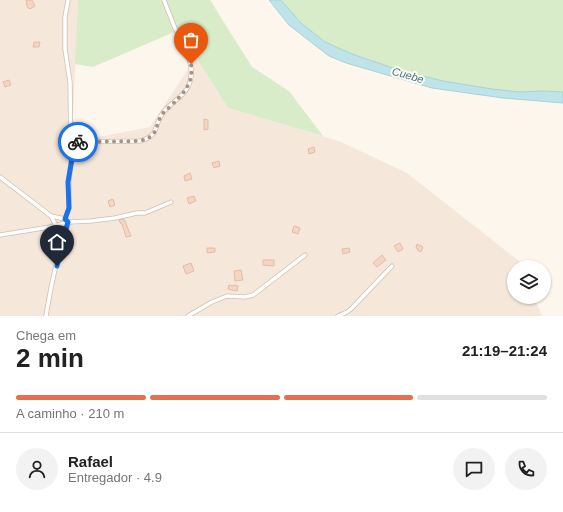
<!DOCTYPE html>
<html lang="pt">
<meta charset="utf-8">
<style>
body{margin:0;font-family:Helvetica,sans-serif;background:#f2f2f2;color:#222;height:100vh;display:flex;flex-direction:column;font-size:15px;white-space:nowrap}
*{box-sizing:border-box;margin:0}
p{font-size:13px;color:#767676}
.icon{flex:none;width:22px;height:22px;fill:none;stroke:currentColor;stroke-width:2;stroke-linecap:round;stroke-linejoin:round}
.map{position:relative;height:316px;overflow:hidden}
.sheet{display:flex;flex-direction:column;background:#fff;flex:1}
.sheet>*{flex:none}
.buttons{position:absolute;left:507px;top:260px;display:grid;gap:8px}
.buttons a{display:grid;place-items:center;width:44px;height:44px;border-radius:50%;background:#fff;box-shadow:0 1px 3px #0004;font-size:20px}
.pin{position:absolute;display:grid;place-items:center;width:34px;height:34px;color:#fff;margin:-41px -17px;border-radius:50% 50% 50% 0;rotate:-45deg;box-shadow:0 0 4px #0007}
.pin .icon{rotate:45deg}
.courier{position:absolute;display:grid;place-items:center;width:40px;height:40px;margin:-20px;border:3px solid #1a73e8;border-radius:50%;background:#fff;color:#222;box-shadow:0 1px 5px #0007}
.summary em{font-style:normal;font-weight:700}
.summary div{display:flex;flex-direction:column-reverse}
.summary{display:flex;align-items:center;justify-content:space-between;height:68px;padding:0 16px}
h1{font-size:26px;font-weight:700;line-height:30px}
.bar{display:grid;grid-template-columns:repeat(4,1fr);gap:6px 4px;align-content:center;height:48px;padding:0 16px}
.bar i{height:5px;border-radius:3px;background:#e0e0e0}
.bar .selected{background:#e76f51}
.bar p{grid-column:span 4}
.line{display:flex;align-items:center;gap:10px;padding:0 16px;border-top:1px solid #e0e0e0}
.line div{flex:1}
.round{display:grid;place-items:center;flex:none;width:42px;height:42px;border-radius:21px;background:#f2f2f2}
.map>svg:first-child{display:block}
.residential{fill:#f5e8da}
.green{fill:#d8ecc9}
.water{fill:#bfe3e8;stroke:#a5d3da}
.building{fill:#f3d5c3;stroke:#e6bba3}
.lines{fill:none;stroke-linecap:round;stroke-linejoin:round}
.street-casing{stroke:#d1beb0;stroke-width:5}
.street{stroke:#fff;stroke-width:3.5}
.done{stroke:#a89285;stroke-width:4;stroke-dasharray:0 7.2}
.route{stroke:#1a73e8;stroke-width:5}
.labels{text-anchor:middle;stroke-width:4;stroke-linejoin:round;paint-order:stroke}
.water-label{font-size:11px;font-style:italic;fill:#437c86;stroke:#fffaf3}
</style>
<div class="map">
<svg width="563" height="316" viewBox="0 0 563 316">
<rect width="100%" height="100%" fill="#fdf6ec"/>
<!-- residential -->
<path class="residential" d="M0,0H78L72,142L150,127L196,57L228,108L339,141L407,173L519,261L522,267H514V297H534L542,316H0Z"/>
<!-- green -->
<g class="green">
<path d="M78,0H210L252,67L289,91L323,136L228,108L179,30L93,67L75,64Z"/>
<path d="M281,0H563V92L544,91L520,92L492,89L443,81L399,70L352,54L325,42L301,23Z"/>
</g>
<!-- water -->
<path class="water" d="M269,0H281L301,23L325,42L352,54L399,70L443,81L492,89L520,92L544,91L563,92V103L503,98L432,88L346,63L329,56L289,25Z"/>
<!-- building -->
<g class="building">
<path d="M26,0H32L35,6L30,9L29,8H28L26,4H27Z"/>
<path d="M34,42H40L39,47H33Z"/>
<path d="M9,80L11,85L5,87L3,82Z"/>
<path d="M204,119L208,120V129L204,130Z"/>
<path d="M314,147L315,152L309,154L308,149Z"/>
<path d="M219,161L220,166L214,168L212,163Z"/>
<path d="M190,173L192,179L185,181L184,176Z"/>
<path d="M194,196L196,201L189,204L187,198Z"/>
<path d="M113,199L115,205L110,207L108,201Z"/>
<path d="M124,219L131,236L126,237L122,224H121L119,220Z"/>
<path d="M294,226L300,228L298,234L292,232Z"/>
<path d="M400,243L403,249L398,252L394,246Z"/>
<path d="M417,244L423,247L421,252L417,250L418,249L416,248Z"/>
<path d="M207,248H215V252L207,253Z"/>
<path d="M349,248L350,252L343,254L342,249Z"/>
<path d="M382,255L386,260L377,267L373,263Z"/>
<path d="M263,260H274V266L263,265Z"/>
<path d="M191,263L194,271L186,274L183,266Z"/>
<path d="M241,270L243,280L235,281L234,271Z"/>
<path d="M229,285L234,286V285L238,286L237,291L228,289Z"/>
</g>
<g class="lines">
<!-- street casing -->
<g class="street-casing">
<g id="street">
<path d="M71,142L140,141C160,135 153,128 162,114C169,104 182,98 188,87C198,66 183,45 174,26C171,17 167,9 164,0"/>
<path d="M0,177L51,216L65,219L69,222C58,251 51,285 46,316"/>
<path d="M51,216L63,239"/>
<path d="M65,219L69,208V181L71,159L70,82L65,49V17L68,0"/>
<path d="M0,235L50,227L69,222L91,221L115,218L137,213H145L171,202"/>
<path d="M188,316L212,302L227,296L245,297L253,295L261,289L305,255"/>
<path d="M338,316L347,312L352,308L392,266"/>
</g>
</g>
<!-- street -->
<use href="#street" class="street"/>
</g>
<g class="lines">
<!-- done -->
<path class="done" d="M78,142L140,141C161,135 153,127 163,113C165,111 167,109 170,107C183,93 194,85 191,64"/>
<!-- route -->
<path class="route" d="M57,266L63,239L68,222L65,219L69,208L68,182L72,159L71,142H78"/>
</g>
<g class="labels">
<!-- water labels -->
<g class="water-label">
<text transform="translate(408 75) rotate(16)" y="4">Cuebe</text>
</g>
</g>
</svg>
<div class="buttons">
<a><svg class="icon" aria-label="layers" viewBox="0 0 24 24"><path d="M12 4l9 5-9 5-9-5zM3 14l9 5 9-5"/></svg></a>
</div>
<div class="pin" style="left:191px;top:64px;background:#ea580c"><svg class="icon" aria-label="bag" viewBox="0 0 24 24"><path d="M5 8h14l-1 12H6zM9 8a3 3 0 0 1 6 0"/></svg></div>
<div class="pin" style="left:57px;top:266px;background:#1f2937"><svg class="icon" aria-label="home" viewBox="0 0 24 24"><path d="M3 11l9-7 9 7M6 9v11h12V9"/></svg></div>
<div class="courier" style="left:78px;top:142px"><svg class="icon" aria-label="bike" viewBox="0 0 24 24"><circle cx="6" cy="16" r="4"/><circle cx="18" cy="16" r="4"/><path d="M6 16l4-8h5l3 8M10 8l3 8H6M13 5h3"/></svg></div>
</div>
<section class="sheet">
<div class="summary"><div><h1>2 min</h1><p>Chega em</p></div><em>21:19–21:24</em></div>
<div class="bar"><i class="selected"></i><i class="selected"></i><i class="selected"></i><i></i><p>A caminho · 210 m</p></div>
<div class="line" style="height:72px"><a class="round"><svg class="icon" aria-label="person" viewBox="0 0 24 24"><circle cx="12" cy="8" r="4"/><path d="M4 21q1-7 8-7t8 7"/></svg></a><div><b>Rafael</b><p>Entregador · 4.9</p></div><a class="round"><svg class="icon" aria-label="chat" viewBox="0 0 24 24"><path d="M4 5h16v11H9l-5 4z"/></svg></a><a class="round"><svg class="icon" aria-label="phone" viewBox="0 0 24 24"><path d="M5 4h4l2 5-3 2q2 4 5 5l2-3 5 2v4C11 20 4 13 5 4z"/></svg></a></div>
</section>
